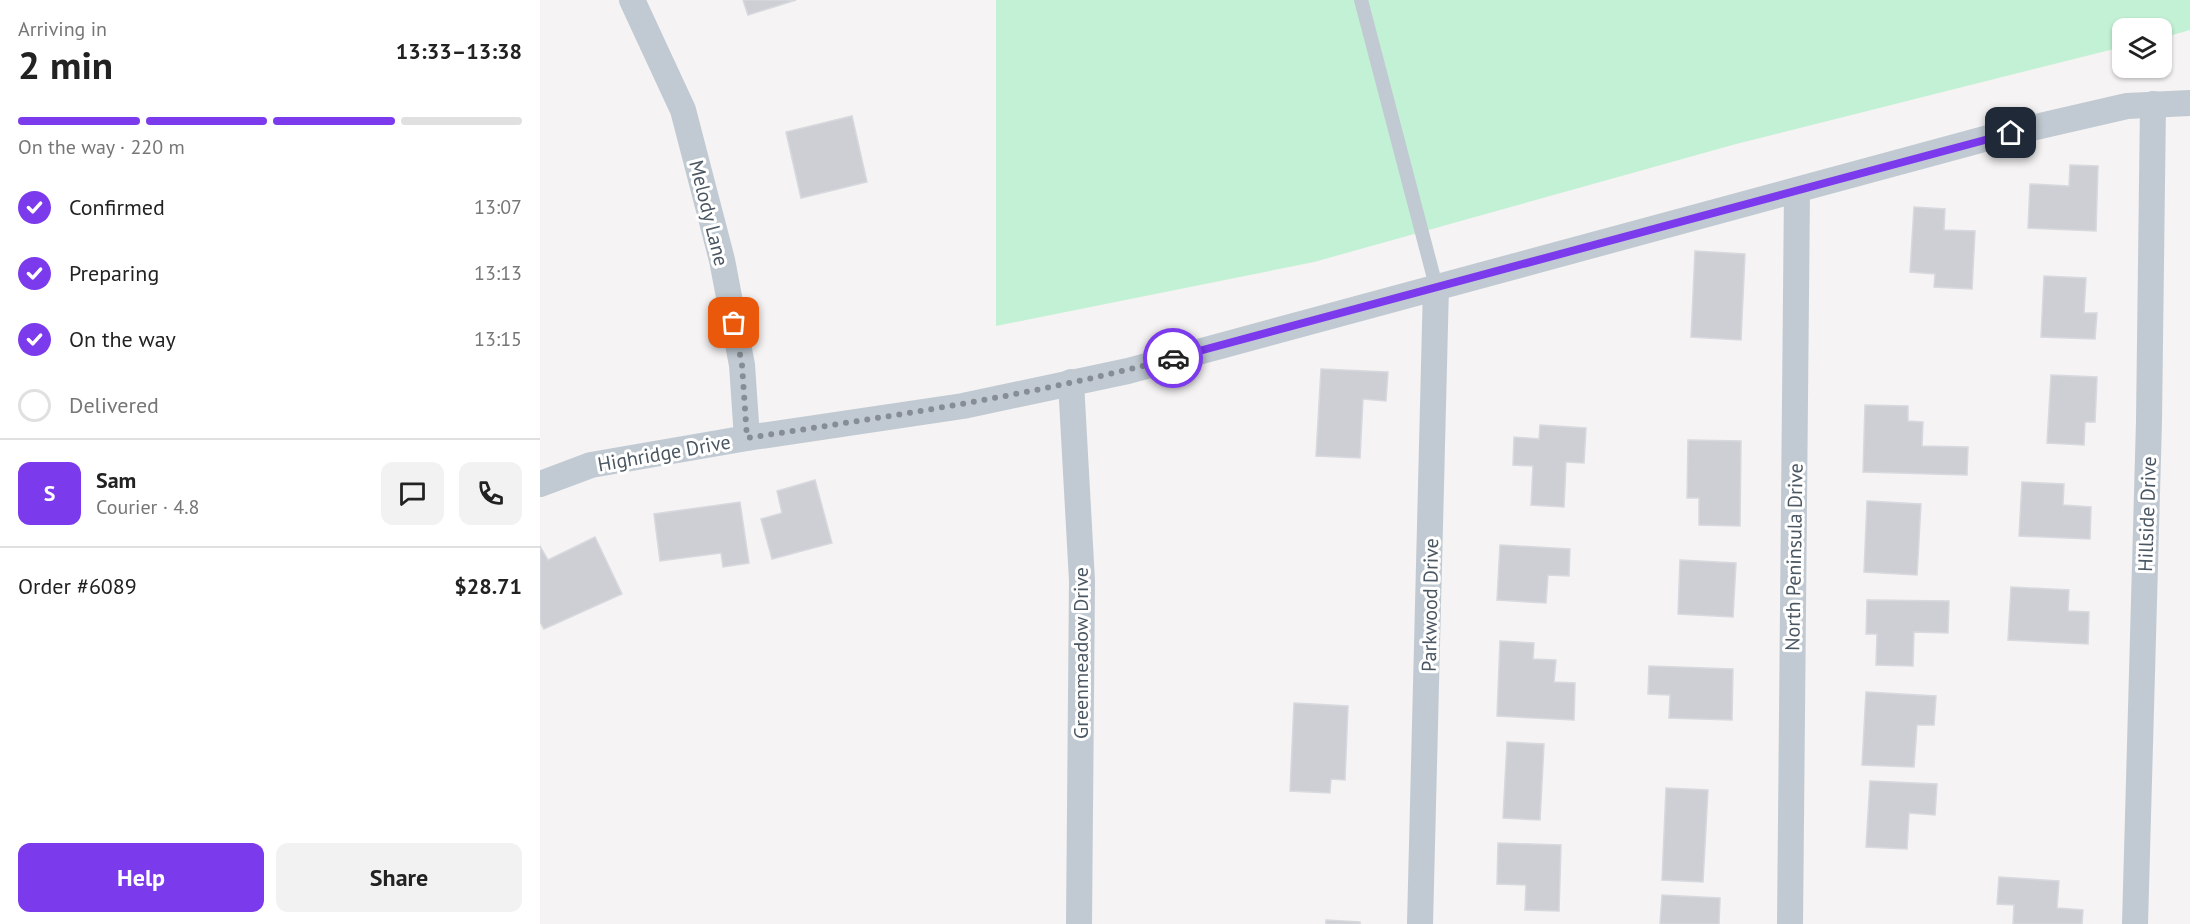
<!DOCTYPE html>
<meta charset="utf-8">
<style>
body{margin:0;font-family:"PT Sans",sans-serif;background:#f2f2f2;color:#222;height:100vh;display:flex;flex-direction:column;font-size:22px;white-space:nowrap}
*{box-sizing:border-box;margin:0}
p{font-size:20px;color:#767676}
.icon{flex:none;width:33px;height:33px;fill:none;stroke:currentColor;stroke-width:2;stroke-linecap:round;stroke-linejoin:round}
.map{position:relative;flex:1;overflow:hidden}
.side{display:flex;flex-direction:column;background:#fff;width:540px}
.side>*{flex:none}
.fabs{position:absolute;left:1572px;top:18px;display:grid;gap:12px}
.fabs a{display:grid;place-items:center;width:60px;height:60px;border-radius:12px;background:#fff;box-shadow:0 2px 4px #0004;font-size:30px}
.pin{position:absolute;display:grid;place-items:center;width:51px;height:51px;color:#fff;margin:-26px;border-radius:12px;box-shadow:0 3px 9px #0006}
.courier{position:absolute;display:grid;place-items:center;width:60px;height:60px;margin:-30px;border:4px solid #7c3aed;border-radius:50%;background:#fff;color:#222;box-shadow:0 2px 8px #0007}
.headline em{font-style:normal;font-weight:700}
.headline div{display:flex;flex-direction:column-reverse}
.headline{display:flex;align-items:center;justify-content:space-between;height:102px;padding:0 18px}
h1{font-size:39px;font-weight:700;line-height:45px}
.bar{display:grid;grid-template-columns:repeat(4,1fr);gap:9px 6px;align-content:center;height:72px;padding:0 18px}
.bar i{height:8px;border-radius:4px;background:#e0e0e0}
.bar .current{background:#7c3aed}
.bar p{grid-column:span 4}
.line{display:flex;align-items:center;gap:15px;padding:0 18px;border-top:2px solid #e0e0e0}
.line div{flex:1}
.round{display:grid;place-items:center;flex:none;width:63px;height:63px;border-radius:12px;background:#f2f2f2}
ol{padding:0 18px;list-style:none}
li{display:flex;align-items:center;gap:18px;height:66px}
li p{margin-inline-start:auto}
li .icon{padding:6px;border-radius:50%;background:#7c3aed;color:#fff;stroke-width:4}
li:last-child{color:#767676}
li i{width:33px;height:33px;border:3px solid #e0e0e0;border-radius:50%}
.primary-button{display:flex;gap:12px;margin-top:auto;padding:12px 18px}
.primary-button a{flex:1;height:69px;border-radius:12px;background:#7c3aed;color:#fff;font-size:24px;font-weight:700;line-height:69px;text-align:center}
.primary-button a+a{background:#f2f2f2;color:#222}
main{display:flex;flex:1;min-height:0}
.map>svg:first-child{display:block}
.green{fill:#c3f1d5}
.building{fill:#cdcfd5;stroke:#d7d9de;stroke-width:1.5}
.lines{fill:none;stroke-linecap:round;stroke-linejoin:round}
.lane{stroke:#c1cad2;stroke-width:14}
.street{stroke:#c1cad2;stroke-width:26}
.done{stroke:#868d94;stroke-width:6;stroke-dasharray:0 10.8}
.route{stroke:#7c3aed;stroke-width:8}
.labels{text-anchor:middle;stroke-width:6;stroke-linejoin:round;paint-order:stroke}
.street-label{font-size:20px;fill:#4a5661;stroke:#fff}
</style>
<main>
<section class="side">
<div class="headline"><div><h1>2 min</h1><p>Arriving in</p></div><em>13:33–13:38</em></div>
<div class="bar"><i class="current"></i><i class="current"></i><i class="current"></i><i></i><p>On the way · 220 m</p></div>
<ol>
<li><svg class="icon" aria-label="check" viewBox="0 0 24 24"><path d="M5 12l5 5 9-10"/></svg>Confirmed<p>13:07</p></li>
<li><svg class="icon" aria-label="check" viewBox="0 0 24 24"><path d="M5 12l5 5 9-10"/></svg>Preparing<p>13:13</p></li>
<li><svg class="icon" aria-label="check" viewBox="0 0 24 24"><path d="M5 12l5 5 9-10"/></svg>On the way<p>13:15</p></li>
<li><i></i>Delivered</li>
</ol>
<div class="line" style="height:108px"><b class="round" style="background:#7c3aed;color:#fff">S</b><div><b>Sam</b><p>Courier · 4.8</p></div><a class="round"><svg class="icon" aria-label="chat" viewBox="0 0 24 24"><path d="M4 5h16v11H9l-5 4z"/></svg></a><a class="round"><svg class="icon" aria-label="phone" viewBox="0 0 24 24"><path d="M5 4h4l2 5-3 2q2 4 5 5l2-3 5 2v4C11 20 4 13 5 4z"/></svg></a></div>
<div class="line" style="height:78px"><div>Order #6089</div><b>$28.71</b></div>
<div class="primary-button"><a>Help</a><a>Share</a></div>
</section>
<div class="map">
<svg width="1650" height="924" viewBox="0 0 1650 924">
<rect width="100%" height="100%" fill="#f5f3f3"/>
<!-- green -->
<path class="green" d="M456,0H1650V30L1622,38V28H1582V47L1196,144L774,262L456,326Z"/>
<!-- building -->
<g class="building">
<path d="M203,0H256L208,15Z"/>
<path d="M312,116L327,182L261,198L246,132Z"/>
<path d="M1530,165L1558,166L1556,231L1488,228L1490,184L1529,186Z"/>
<path d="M1374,207L1405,209L1404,230L1435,231L1432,289L1394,287L1395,274L1370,272Z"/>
<path d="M1155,251L1205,254L1201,340L1151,337Z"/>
<path d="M1504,276L1546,278L1544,313H1557L1555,339L1501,337Z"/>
<path d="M781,369L848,372L846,401L823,399L820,458L776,456Z"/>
<path d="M1511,375L1557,377L1555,422H1545L1544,445L1507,443Z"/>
<path d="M1325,405L1368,406V421L1383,422L1382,446L1428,447L1427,475L1323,472Z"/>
<path d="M1000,425L1046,428L1044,463L1026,462L1024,507L991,505L993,466L973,465L974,437L999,439Z"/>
<path d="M1148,440L1201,441L1200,526L1159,525V498H1147Z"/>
<path d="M275,480L292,543L232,559L221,519L242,513L237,491Z"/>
<path d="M1482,482L1524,484L1523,505L1551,507L1550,539L1479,536Z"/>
<path d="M1327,501L1381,504L1377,575L1324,572Z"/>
<path d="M200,502L209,563L183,567L181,553L120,561L114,514Z"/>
<path d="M55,537L82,594L4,629L0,622V546L8,560Z"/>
<path d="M960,545L1030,549L1029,576L1008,575L1006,603L957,600Z"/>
<path d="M1140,560L1196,563L1193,617L1138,614Z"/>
<path d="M1471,587L1529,590L1528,611L1549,612L1548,644L1468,640Z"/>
<path d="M1327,600L1409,601L1408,633L1374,632L1373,666L1336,665L1337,634H1326Z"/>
<path d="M960,641L994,643L993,659L1016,660L1014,682L1035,683L1034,720L957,716Z"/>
<path d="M1109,666L1193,669L1192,720L1129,718L1130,695L1108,694Z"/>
<path d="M1326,692L1396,696L1394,725H1377L1374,767L1322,765Z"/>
<path d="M754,703L808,706L805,780L791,779L790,793L750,791Z"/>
<path d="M967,742L1004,744L1000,820L963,818Z"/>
<path d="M1330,781L1397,784L1395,815L1369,813L1367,849L1326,847Z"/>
<path d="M1126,788L1168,790L1163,882L1122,880Z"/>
<path d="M958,843L1021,845L1019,911L985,910L986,885L957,884Z"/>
<path d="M1459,877L1519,881L1517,908L1543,910L1542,924H1473L1474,905L1457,904Z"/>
<path d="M1122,895L1180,898L1179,924H1120Z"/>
<path d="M786,920L820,922V924H786Z"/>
</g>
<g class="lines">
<!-- lane -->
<path class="lane" d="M821,0L896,286"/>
<!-- street -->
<g class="street">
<path d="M92,0L143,110L182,260L202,365L207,438"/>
<path d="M531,382L542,581L539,924"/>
<path d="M0,484L51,465L207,438L423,406L588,371L1448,138L1587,106L1650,103"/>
<path d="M880,924L896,286"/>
<path d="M1250,924L1257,190"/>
<path d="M1595,924L1609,421L1613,104"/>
</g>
</g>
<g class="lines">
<!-- done -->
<path class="done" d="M194,323L202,365L207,438C350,416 493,396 633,358"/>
<!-- route -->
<path class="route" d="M633,358L1471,133"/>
</g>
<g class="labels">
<!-- street labels -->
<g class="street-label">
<text transform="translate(169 213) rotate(76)" y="7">Melody Lane</text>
<text transform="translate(124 453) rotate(-10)" y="7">Highridge Drive</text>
<text transform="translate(1607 514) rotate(-88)" y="7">Hillside Drive</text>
<text transform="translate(1254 557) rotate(-89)" y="7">North Peninsula Drive</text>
<text transform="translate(890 605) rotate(-89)" y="7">Parkwood Drive</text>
<text transform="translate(541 653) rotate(-90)" y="7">Greenmeadow Drive</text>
</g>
</g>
</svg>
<div class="fabs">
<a><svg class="icon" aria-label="layers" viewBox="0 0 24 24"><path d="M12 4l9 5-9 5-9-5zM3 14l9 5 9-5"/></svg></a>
</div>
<div class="pin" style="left:194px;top:323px;background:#ea580c"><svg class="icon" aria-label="bag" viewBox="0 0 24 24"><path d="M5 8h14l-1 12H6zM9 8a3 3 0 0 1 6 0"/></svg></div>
<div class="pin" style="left:1471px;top:133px;background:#1f2937"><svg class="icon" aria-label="home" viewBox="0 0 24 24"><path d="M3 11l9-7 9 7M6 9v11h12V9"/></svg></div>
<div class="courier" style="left:633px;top:358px"><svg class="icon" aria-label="car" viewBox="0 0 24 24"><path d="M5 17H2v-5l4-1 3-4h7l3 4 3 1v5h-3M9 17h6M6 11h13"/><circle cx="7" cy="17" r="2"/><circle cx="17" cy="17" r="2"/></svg></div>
</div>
</main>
